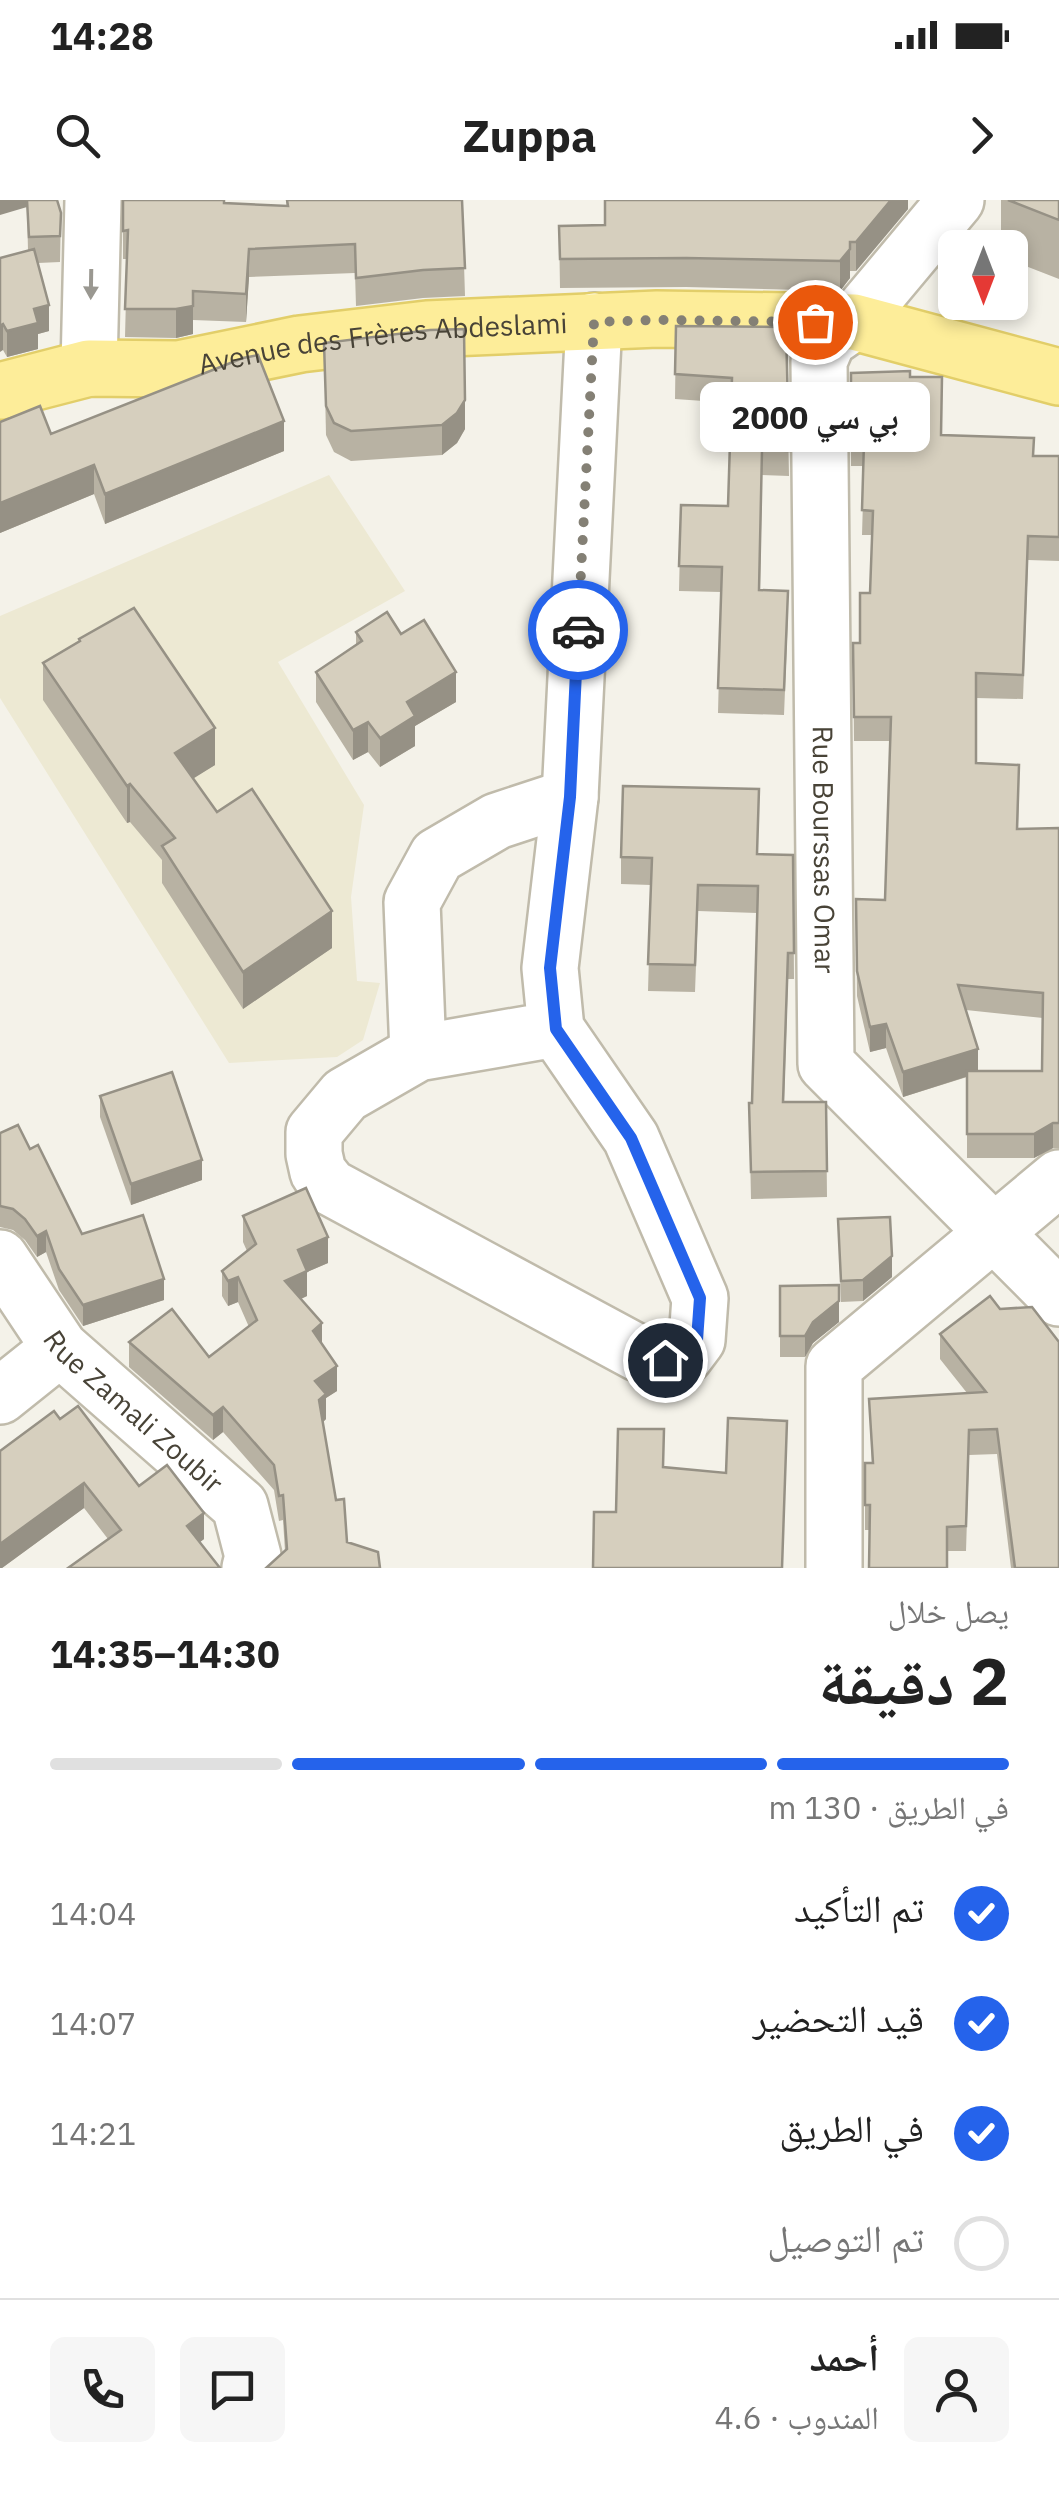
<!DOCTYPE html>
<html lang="ar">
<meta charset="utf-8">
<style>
body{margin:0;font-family:"IBM Plex Sans","Noto Naskh Arabic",sans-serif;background:#f6f6f6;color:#222;direction:rtl;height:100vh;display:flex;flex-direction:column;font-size:38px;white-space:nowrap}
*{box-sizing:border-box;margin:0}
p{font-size:32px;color:#767676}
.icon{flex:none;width:55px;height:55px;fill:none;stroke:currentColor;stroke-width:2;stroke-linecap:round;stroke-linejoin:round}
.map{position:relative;height:1368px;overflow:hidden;direction:ltr}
.side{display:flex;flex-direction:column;background:#fff;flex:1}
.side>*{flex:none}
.needle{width:65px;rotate:180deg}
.controls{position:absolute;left:938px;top:30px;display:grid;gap:20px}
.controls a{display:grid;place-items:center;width:90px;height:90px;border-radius:15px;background:#fff;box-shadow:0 5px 15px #0003;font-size:50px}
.pin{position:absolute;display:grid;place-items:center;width:85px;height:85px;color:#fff;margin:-42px;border:5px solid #fff;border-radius:50%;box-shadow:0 2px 10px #0007}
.courier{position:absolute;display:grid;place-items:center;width:100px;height:100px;margin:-50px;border:8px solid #2563eb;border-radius:50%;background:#fff;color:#222;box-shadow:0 2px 12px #0007}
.bubble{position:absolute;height:70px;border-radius:15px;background:#fff;box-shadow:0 5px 15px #0003;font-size:32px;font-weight:700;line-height:70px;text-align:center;direction:rtl}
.overview em{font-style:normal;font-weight:700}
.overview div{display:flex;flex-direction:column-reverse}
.overview{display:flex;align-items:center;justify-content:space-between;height:170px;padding:0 50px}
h1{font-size:65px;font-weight:700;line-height:75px}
.bar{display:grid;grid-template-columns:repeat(4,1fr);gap:15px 10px;align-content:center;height:120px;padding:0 50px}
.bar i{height:12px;border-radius:8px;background:#e0e0e0}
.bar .active{background:#2563eb}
.bar p{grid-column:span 4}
.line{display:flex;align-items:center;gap:25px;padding:0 50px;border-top:2px solid #e0e0e0}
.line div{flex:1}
.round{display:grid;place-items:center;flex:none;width:105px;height:105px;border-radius:15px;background:#f6f6f6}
ol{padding:0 50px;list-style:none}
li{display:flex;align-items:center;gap:30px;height:110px}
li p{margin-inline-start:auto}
li .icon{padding:10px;border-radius:50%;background:#2563eb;color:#fff;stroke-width:4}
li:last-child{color:#767676}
li i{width:55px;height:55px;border:5px solid #e0e0e0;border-radius:50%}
.status{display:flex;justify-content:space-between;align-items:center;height:70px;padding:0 50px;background:#fff;direction:ltr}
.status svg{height:28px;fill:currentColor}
header{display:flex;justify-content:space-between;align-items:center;height:130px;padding:0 50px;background:#fff;font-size:45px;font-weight:700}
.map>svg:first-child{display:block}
.education{fill:#ede9d3}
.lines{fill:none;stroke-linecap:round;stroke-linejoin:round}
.minor-casing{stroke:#c0bbab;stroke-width:60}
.major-casing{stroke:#e2ce69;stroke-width:60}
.minor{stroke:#fff;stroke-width:55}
.major{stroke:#fded99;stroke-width:55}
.wall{fill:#b8b2a3;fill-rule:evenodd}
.shaded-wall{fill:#969185}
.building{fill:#d6cfbe;stroke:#969185;stroke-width:2.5}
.oneway{fill:#9a9891}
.done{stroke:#848075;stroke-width:10;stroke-dasharray:0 18}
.route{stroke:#2563eb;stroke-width:12}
.labels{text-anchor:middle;stroke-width:8;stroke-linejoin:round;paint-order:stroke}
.street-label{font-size:28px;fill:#484337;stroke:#fff}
</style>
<div class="status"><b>14:28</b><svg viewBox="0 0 49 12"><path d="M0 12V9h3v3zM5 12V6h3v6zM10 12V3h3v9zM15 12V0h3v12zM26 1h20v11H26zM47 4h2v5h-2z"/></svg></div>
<header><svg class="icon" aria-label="forward" viewBox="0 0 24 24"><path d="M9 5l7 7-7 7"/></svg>Zuppa<svg class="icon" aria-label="search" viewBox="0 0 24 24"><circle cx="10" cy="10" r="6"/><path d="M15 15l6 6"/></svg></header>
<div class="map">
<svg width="1059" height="1368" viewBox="0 0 1059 1368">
<rect width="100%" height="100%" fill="#f4f2e9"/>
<!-- education -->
<path class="education" d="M329,275L405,391L278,462L364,605L351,697L357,781L380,783L363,840L337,857L229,863L0,498V416Z"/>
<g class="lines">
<!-- minor casing -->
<g class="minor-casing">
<g id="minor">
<path id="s1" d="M956,0L854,122L828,140L819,161L826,864L1059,1098"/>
<path d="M89,168L93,0"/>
<path d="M556,829L418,853L345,895L314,932V954L318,972L330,987L638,1153L665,1160L685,1156L697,1140L700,1098L631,938L556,829L550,768L570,597L594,121"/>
<path d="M418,853L412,702L437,656L497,621L570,597"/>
<path id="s2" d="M0,1058L60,1148L240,1306L253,1356L250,1368"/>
<path d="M0,1196L60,1148"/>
<path d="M834,1368V1166L1059,978"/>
</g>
</g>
<!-- major casing -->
<g class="major-casing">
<g id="major">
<path id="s3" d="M0,191L89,168L179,169L300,144L427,129L657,119L854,122L1059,177"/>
</g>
</g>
<!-- minor -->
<use href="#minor" class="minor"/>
<!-- major -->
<use href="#major" class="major"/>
</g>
<!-- wall -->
<g class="wall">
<path d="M0,0H57L61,13L60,62L38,63L49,131L38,134V149L7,157L3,150L0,58L28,51L27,7Z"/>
<path d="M123,0L287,6L286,0H462L465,96L423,98L356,106L355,73L249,77L246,122L193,120V134L176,138L125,137L127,59H123Z"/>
<path d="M908,0V9L856,71H850V78L840,91L686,87L560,88L559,26L605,25Z"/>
<path d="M1001,0H1059V79L1010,60V48H1001Z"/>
<path d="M676,126L786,127L789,276L762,275L760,390L788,416L784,515L718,513L721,392L679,391L681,305L728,306L732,203L675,199Z"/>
<path d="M324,143L465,229L457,243L442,255L351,261L334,252L326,235Z"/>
<path d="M851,173L910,177L941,235L1034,256H1059V361L1028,360L1023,499L976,498V563L1019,589L1018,629L1059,628V948H1053L1034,958H967V877L903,897L886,848L870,852L857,796L856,699L885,700L890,541H854L853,443H860L870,393L872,335H862L864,266H851ZM966,810L1043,818L1042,871H978Z"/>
<path d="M0,222L51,234L284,251L105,324L94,294L0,333Z"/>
<path d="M356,432L401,434L456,502L415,526V546L380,567L368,552L353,560L316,502V472L356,445Z"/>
<path d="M79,439L215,565L193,578L217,612L332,748L243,809L162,683V660L130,622L127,623L43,500V463L79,441Z"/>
<path d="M758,654L793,655L794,779H788L784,902H826L827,997L751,999L749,903H752L757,713L698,711L695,792L648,791L651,685L621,684V657Z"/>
<path d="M100,896L202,980L131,1005L100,917Z"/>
<path d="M0,933L30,949L82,1034L164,1100L83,1126L59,1090L46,1052L37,1057L25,1040L13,1030L0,1027Z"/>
<path d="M243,1016L328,1063L307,1072V1096L301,1099L322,1144L337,1191L326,1198V1219L323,1222L336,1300L347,1342L285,1351L283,1320L279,1321L274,1290L223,1232L213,1240L129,1167V1142L209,1157L249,1127L238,1102L228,1106L222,1096V1071L247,1051L243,1042Z"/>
<path d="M838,1019L892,1077L863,1101L841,1102Z"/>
<path d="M780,1086L839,1122L813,1143L805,1157H780Z"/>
<path d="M990,1096L1059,1368H1011L997,1254L969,1255L966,1351H947L870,1330H865V1263H872L869,1199L967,1193L940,1159V1134Z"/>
<path d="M60,1219L139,1286L204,1339L200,1342L108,1339L84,1308L2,1368H0Z"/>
</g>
<!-- shaded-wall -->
<g class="shaded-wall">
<path d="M0,0H27V7L0,15Z"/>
<path d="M891,0H908V9L856,71V42Z"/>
<path d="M249,49V77L246,122V94Z"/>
<path d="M850,49V78L840,91V61Z"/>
<path d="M193,91V134L176,138V109Z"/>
<path d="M49,105V131L38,134V149L7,157V131L34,109Z"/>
<path d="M3,124V150L0,152V126Z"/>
<path d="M465,200V229L457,243L442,255V225Z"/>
<path d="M284,221V251L105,324V294Z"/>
<path d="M94,265V294L0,333V303Z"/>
<path d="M456,472V502L415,526V546L380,567V538L407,502Z"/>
<path d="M368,522V552L353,560V530Z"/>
<path d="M215,528V565L175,590V553Z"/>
<path d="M130,584V622L127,623V586Z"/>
<path d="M332,711V748L243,809V772Z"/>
<path d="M886,824V848L870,852V827Z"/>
<path d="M978,849V873L903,897V872Z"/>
<path d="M1053,923V948L1034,958V934Z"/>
<path d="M202,960V980L131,1005V984Z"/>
<path d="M46,1031V1052L37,1057V1036Z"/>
<path d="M328,1037V1063L307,1072V1096L285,1106V1081L298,1050Z"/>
<path d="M892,1056V1077L863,1101V1080Z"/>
<path d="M238,1077V1102L228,1106V1081Z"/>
<path d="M164,1079V1100L83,1126V1105Z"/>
<path d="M839,1101V1122L813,1143L805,1157V1136L813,1122Z"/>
<path d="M322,1123V1148L313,1131Z"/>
<path d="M337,1166V1191L326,1198V1219L319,1226L315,1181Z"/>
<path d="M223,1207V1232L213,1240V1215Z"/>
<path d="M84,1283V1308L2,1368H0V1344Z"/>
<path d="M204,1313V1339L187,1352V1326Z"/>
</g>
<!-- building -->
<g class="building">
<path d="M27,0H57L61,13L60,36L29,37Z"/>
<path d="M123,0H224V3L288,6L287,0H462L465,68L423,70L356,78L355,44L249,49L246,94L193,91V106L176,109H125L128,30L123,31Z"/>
<path d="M605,0H891L856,42H850V49L840,61L686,58L560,59L559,26L605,25Z"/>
<path d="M1008,0H1059V20Z"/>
<path d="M34,49L49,105L34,109L38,123L7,131L3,124L0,126V58Z"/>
<path d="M676,126L786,127L789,251L762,250L759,390L788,391L784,490L718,488L722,367L679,366L681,305L728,306L732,178L675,174Z"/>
<path d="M464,129L465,200L457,213L442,225L351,231L334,223L326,206L324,143L430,130Z"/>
<path d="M258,155L284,221L105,294L94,265L0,303V222L40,206L51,234L243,158Z"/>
<path d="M910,171V177H942L941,235L1034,238L1033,256H1059V337L1028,336L1023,475L976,473V563L1019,565L1017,629L1059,628V923H1053L1034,934H967V871H1042L1043,793L958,785L978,849L903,872L886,824L870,827L857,771L856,699L885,700L891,517H854L853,443H860V393H870L873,311L862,310L864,242H851V173Z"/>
<path d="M134,408L215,528L175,553L217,612L252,589L332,711L243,772L162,646L175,638L130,584L127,586L43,463L80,441L79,439Z"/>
<path d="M387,412L401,434L424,420L456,472L407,502L415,516L380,538L368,522L353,530L316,472L362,441L356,432Z"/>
<path d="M623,586L759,589L757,654L793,655L794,753H788L783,902H826L827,971L751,972L749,903H752L758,686L698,685L695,765L648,764L652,658L621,657Z"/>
<path d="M172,872L202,960L131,984L100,896Z"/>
<path d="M18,925L30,949L38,945L82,1034L143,1015L164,1079L83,1105L59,1069L46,1031L37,1036L25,1019L13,1009L0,1006V933Z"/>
<path d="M306,988L328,1037L298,1050L307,1071L285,1081L322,1123L313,1131L337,1166L315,1181L326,1194L319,1200L336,1300L344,1299L347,1342L378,1352L380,1368H266L287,1349L283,1295L279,1296L274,1265L223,1207L213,1215L129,1142L172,1109L209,1157L257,1120L238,1077L228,1081L222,1071L256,1044L243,1016Z"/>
<path d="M890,1017L892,1056L863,1080L841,1081L838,1019Z"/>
<path d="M839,1085V1101L813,1122L805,1136H780V1086Z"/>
<path d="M990,1096L1000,1109L1032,1107L1059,1142V1368H1015L997,1229L969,1230L966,1326L947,1327V1368H869L870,1305H865V1263H873L869,1199L986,1192L940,1134Z"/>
<path d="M78,1206L139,1286L167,1265L204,1313L187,1326L220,1368H68L121,1330L84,1283L0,1344V1251L54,1211L60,1219Z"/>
<path d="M728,1218L787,1221L782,1368H593L594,1312H616L618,1229H664L663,1267L726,1273Z"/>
</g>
<!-- one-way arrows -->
<defs><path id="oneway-solid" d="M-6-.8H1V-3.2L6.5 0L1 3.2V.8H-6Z" transform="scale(2.5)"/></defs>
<use class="oneway" href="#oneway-solid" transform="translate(91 84) rotate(91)"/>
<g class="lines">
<!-- done -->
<path class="done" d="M578,430L594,122L657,120L815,122"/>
<!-- route -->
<path class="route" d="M578,430L570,597L550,768L556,829L631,938L700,1098L697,1140L685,1156L665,1160"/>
</g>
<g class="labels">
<!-- street labels -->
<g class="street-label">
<text dy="10" stroke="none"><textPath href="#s3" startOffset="388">Avenue des Frères Abdeslami</textPath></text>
<text dy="10" stroke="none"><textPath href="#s1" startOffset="702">Rue Bourssas Omar</textPath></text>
<text dy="10" stroke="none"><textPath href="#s2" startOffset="205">Rue Zamali Zoubir</textPath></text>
</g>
</g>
</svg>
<div class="controls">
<a><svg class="needle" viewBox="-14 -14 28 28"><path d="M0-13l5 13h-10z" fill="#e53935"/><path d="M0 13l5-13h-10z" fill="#767676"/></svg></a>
</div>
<div class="pin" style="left:815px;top:122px;background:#ea580c"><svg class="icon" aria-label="bag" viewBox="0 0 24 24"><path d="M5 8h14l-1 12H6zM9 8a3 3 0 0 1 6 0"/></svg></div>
<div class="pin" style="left:665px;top:1160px;background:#1f2937"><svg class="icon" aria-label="home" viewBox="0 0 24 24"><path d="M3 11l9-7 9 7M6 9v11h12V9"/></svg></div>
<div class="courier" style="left:578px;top:430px"><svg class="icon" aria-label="car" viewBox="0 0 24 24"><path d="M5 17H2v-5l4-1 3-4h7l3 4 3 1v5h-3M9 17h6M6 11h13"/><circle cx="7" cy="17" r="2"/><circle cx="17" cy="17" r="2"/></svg></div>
<div class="bubble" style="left:700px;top:182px;width:230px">بي سي 2000</div>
</div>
<section class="side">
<div class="overview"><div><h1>2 دقيقة</h1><p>يصل خلال</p></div><em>14:30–14:35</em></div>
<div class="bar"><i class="active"></i><i class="active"></i><i class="active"></i><i></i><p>في الطريق · 130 m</p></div>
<ol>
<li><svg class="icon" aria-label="check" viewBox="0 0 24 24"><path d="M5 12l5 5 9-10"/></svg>تم التأكيد<p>14:04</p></li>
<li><svg class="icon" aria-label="check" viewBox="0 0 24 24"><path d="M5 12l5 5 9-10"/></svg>قيد التحضير<p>14:07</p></li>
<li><svg class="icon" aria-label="check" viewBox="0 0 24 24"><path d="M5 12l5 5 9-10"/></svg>في الطريق<p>14:21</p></li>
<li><i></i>تم التوصيل</li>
</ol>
<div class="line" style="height:180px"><a class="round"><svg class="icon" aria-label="person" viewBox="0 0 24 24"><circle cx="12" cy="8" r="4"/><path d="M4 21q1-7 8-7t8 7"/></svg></a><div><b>أحمد</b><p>المندوب · 4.6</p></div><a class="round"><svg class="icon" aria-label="chat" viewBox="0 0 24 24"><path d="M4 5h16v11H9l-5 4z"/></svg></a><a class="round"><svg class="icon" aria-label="phone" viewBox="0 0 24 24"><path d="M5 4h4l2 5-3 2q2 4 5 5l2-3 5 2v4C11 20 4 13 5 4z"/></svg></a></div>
</section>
